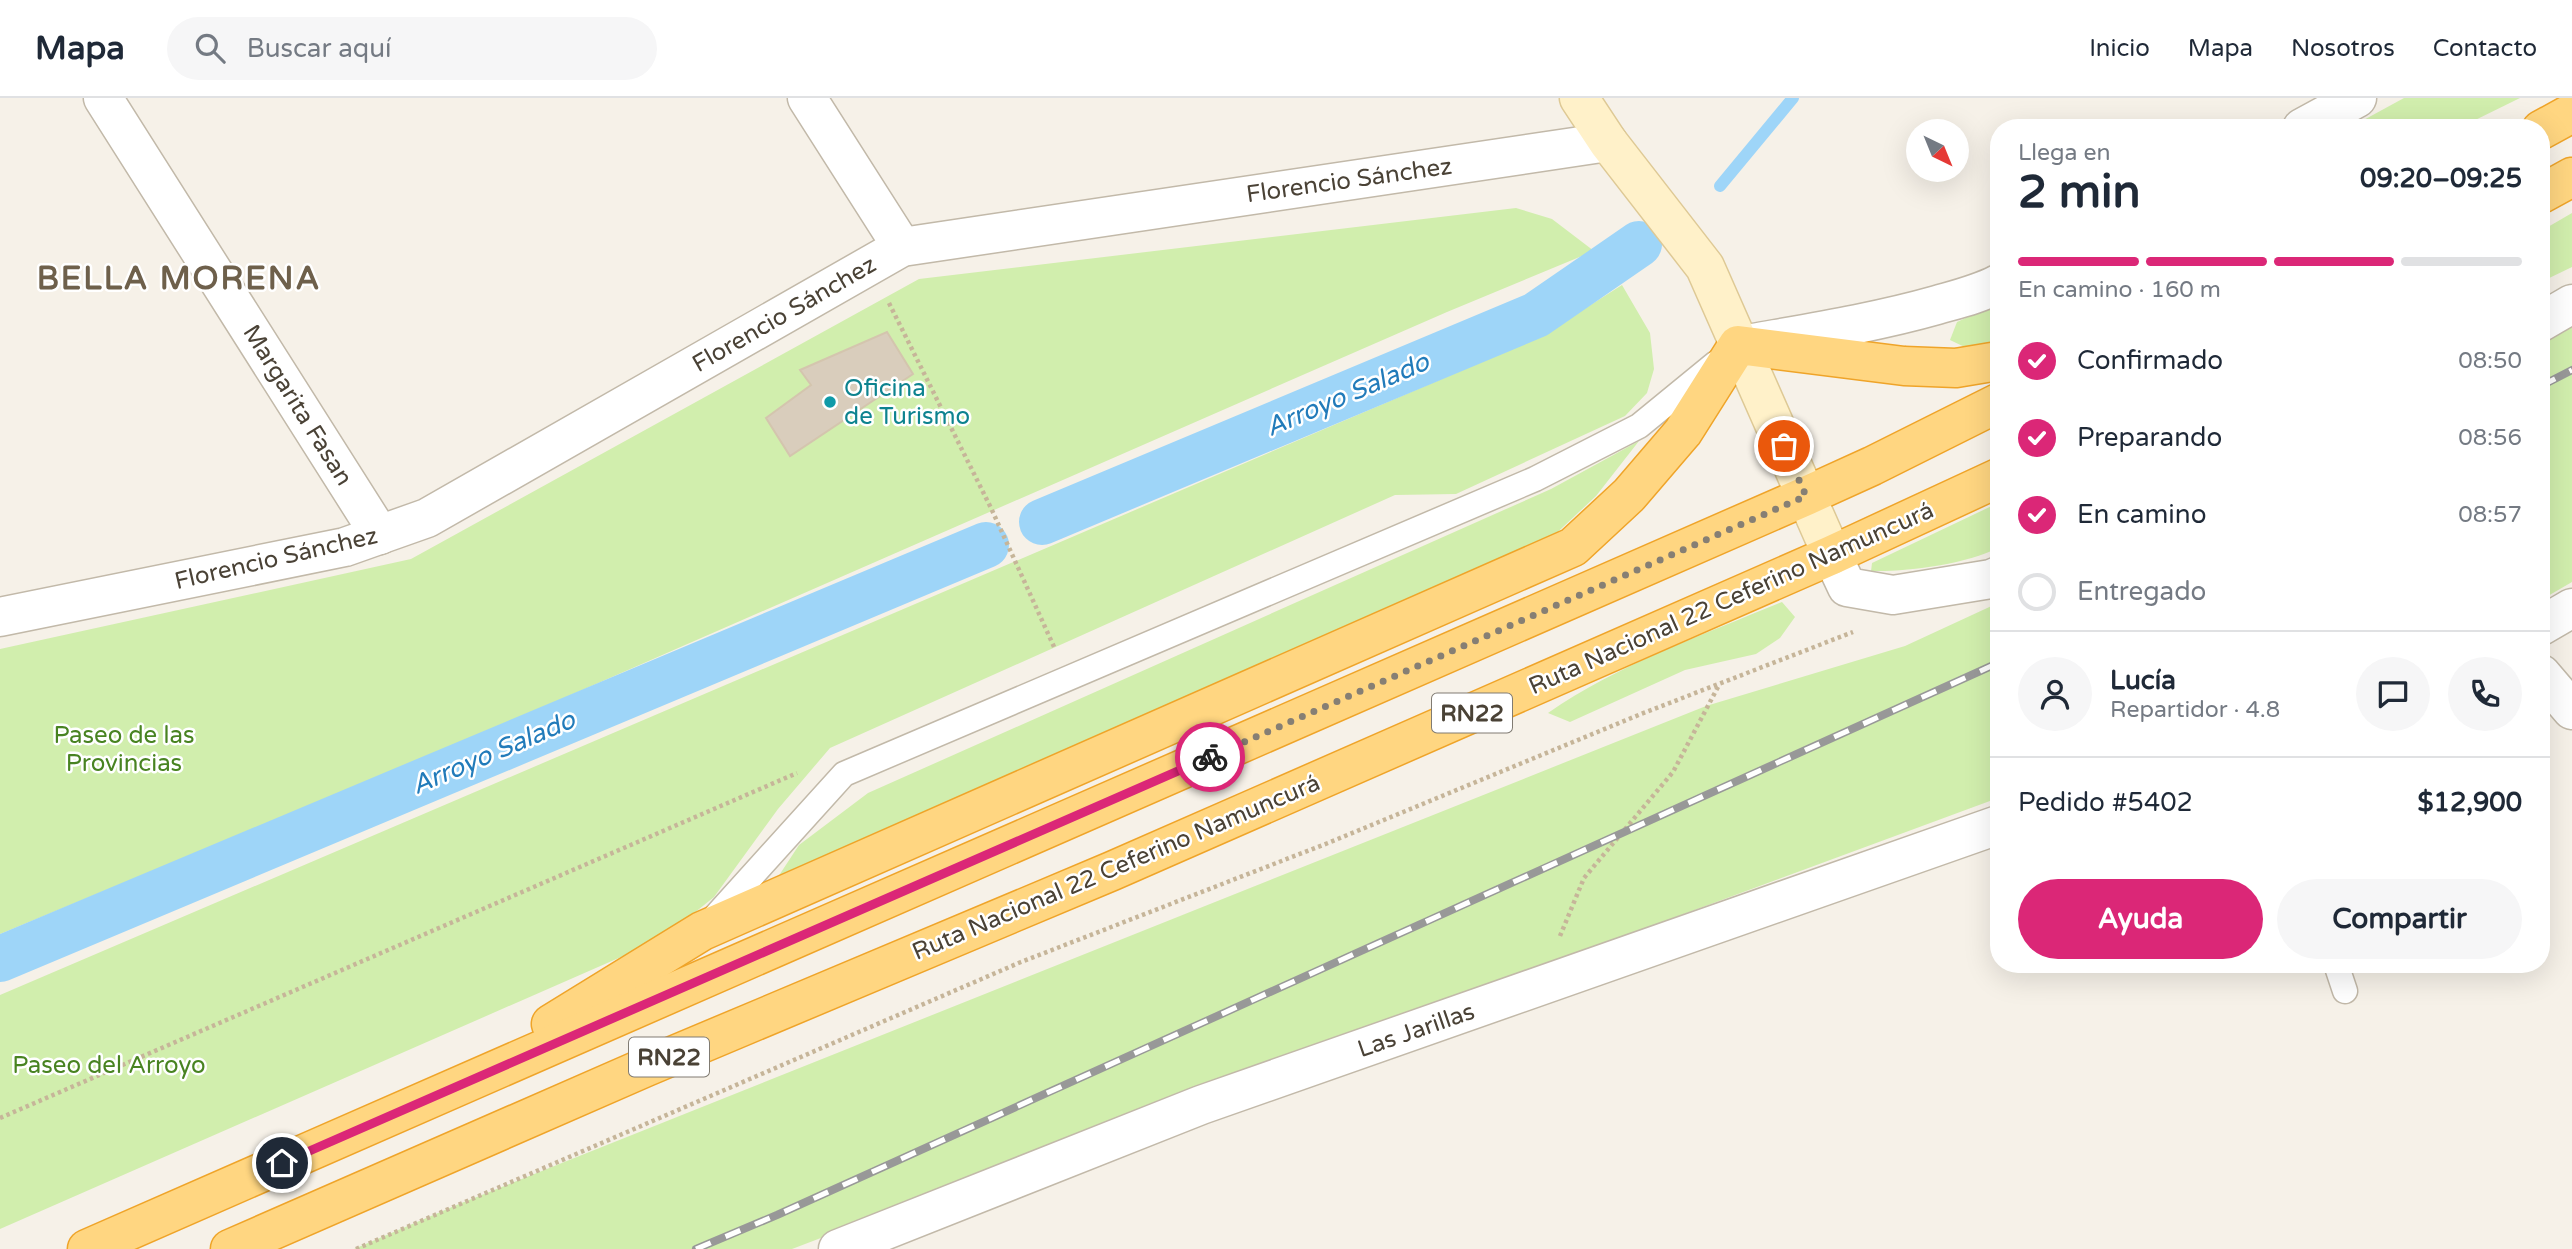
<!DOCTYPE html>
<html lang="es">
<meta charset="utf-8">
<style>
body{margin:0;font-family:"Varela Round",sans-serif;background:#f6f6f7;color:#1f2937;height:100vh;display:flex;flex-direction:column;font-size:26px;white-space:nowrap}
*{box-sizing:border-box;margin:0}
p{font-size:23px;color:#747a83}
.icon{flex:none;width:38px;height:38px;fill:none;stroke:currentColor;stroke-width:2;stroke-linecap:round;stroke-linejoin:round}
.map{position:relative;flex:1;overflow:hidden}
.sheet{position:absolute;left:1990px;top:21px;width:560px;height:854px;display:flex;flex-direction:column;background:#fff;border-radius:28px;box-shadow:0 7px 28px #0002}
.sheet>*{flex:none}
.needle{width:46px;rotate:137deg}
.fabs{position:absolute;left:1906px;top:21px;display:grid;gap:14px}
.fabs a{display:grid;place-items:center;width:63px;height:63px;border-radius:50%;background:#fff;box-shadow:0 7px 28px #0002;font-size:35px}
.pin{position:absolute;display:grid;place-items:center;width:60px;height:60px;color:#fff;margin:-30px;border:4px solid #fff;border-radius:50%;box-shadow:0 2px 7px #0007}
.courier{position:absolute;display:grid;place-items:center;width:70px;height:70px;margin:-35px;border:5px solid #db2777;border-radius:50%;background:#fff;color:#222;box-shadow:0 2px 9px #0007}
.headline em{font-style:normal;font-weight:700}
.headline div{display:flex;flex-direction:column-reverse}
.headline{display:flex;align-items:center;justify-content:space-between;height:119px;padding:0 28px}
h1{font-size:46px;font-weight:700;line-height:52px}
.bar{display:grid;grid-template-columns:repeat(4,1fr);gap:10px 7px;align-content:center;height:84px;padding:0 28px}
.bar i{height:9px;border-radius:5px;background:#e0e1e3}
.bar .on{background:#db2777}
.bar p{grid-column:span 4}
.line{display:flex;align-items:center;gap:18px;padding:0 28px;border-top:2px solid #e0e1e3}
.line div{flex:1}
.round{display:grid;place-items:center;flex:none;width:74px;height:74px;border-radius:37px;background:#f6f6f7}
ol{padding:0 28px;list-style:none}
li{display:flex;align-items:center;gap:21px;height:77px}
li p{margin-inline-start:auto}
li .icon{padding:7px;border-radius:50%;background:#db2777;color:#fff;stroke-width:4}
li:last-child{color:#747a83}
li i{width:38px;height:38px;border:4px solid #e0e1e3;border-radius:50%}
.button{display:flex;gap:14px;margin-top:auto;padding:14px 28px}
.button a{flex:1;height:80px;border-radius:42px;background:#db2777;color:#fff;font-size:28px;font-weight:700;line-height:80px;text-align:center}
.button a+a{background:#f6f6f7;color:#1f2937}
header{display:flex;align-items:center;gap:42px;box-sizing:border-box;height:98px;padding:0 35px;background:#fff;border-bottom:2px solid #e0e1e3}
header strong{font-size:33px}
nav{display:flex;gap:38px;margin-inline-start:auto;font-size:24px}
.search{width:490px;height:63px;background:#f6f6f7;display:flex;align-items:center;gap:18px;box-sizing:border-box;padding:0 24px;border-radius:38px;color:#747a83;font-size:26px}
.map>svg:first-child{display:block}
.green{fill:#d1eead}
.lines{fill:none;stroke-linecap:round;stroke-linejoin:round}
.stream{stroke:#9ed5f8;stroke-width:12}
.canal{stroke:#9ed5f8;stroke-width:46}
.building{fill:#d9cdbc;stroke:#d4c5ae;stroke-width:2}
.service-casing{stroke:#c2b9a9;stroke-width:27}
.minor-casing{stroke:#c2b9a9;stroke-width:41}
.tertiary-casing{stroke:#c2b9a9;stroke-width:41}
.secondary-casing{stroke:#dec995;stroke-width:41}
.trunk-casing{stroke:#efa429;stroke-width:41}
.path{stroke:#c6b599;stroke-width:4.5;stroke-dasharray:3.5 3.5;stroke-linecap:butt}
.service{stroke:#fff;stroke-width:24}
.minor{stroke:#fff;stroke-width:38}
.tertiary{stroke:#fff;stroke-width:38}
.secondary{stroke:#fff1c9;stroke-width:38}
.trunk{stroke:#ffd681;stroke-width:38}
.rail-casing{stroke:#989898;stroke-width:8}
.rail{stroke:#fff;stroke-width:5;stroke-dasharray:16;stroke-linecap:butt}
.done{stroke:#867f74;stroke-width:7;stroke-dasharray:0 12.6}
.route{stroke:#db2777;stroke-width:9}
.culture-dot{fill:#0f9aa8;stroke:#fff;stroke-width:2.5}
.labels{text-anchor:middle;stroke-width:5;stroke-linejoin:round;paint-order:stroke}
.shield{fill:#fff;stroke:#807b72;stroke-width:2}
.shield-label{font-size:23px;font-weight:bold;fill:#4a4236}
.street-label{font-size:24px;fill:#4a4236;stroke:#fff}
.culture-label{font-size:24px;fill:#0d838f;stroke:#fff;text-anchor:start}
.park-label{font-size:24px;fill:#488321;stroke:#fff}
.water-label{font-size:26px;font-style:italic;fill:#217bba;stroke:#fff}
.district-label{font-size:32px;font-weight:bold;letter-spacing:2px;fill:#6e604b;stroke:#fff}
</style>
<header>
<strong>Mapa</strong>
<div class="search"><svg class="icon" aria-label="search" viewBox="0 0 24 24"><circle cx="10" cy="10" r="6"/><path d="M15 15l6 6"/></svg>Buscar aquí</div>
<nav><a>Inicio</a><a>Mapa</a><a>Nosotros</a><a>Contacto</a></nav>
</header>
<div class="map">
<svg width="2572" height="1151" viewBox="0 0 2572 1151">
<rect width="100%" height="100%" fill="#f6f1e8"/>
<!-- green -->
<g class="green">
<path d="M2404,0H2520L2459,30H2349Z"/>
<path d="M1516,110L1552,121L1594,153L1447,214L445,652L0,836V551L411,461L919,181Z"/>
<path d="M2572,115V169L2541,184V133Z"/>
<path d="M1622,187L1650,235L1654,271L1647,295L1625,318L1456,396L1395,397L830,650L778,711L714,799L662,841L0,1131V897L1540,239Z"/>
<path d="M1998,205V244L1973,253L1950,242L1957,224Z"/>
<path d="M2572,217V484L2541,502V234Z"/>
<path d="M1639,343L1596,398L1547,444L776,782L799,747L868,695L1551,391Z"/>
<path d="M1998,405V450C1966,466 1908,474 1871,473L1872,465Z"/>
<path d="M1782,504L1795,519L1780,540L1756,556L1685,572L1570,624L1548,615C1619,566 1703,537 1782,504Z"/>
<path d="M1998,505V700L1232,983L792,1151H354L459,1106L1706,608L1905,548Z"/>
</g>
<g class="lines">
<!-- stream -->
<path class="stream" d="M1720,88L1793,0"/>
<!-- canal -->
<g class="canal">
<path d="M1042,424L1536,217L1639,146"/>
<path d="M0,861L986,447"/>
</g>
</g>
<!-- building -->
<path class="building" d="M887,234L913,276L790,358L766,320L811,287L800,272Z"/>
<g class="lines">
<!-- service casing -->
<g class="service-casing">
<g id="service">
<path d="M712,822L844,676L1535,381L1639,328L1716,265"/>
<path d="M2336,866L2345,893"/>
</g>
</g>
<!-- minor casing -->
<g class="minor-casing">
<g id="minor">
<path d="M103,0L380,437"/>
<path d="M807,0L902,149"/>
<path d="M2541,224L2572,206"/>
<path d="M1832,457L1847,489L1893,497L1991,481L1998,478"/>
<path d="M2541,576L2572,612"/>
</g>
</g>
<!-- tertiary casing -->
<g class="tertiary-casing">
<g id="tertiary">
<path d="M2302,30L2357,0"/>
<path d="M1753,245C1815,234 1877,224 1937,207C1958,201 1979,196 1998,186"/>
<path d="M0,519L345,449L427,420L902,149L1608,44"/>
<path d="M2541,528L2572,510"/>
<path d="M838,1151L1201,1007L1998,727"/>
</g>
</g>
<!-- secondary casing -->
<g class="secondary-casing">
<path id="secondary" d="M1579,0L1608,44L1705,169L1832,457"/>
</g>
<!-- trunk casing -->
<g class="trunk-casing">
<g id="trunk">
<path d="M2541,32L2572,15"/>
<path d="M2541,96L2572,79"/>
<path d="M551,926L702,833L1573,449L1629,397L1683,334L1738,247L1904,268L1956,270L1998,263"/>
<path d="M87,1151L1806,398L1872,368L1998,305"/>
<path d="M230,1151L646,969L1112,773L1832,457L1998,380"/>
</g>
</g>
<!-- path -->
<g class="path">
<path d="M889,205L991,410L1055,551"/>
<path d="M1560,838L1584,780L1673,674L1719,587"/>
<path d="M0,1020L797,675"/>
<path d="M356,1151L1021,864L1328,745L1641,616L1853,534"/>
</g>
<!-- service -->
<use href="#service" class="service"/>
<!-- minor -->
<use href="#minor" class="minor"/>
<!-- tertiary -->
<use href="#tertiary" class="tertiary"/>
<!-- secondary -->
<use href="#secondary" class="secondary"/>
<!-- trunk -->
<use href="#trunk" class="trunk"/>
<!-- rail casing -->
<g class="rail-casing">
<g id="rail">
<path d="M2541,288L2572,272"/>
<path d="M696,1151L777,1117L1998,565"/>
</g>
</g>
<!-- rail -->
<use href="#rail" class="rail"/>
</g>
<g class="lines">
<!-- done -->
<path class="done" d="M1210,659L1806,398L1784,348"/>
<!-- route -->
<path class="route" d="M282,1065L1210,659"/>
</g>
<!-- markers -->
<circle class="culture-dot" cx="830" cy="304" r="7"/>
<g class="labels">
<!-- shield labels -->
<g class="shield">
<rect x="1432" y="595.5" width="80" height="39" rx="5"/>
<rect x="629" y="939.5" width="80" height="39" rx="5"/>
</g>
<g class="shield-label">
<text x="1472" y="623">RN22</text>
<text x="669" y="967">RN22</text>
</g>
<!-- street labels -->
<g class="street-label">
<text transform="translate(1349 82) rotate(-8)" y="8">Florencio Sánchez</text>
<text transform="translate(784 216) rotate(-30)" y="8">Florencio Sánchez</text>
<text transform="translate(298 307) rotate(58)" y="8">Margarita Fasan</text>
<text transform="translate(276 460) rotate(-13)" y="8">Florencio Sánchez</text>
<text transform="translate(1731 500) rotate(-24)" y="8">Ruta Nacional 22 Ceferino Namuncurá</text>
<text transform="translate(1116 769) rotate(-23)" y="8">Ruta Nacional 22 Ceferino Namuncurá</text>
<text transform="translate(1416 932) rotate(-19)" y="8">Las Jarillas</text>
</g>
<!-- culture labels -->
<g class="culture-label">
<text x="844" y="298">Oficina<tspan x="844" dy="28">de Turismo</tspan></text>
</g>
<!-- park labels -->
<g class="park-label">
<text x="124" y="645">Paseo de las<tspan x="124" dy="28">Provincias</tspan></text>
<text x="109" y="975">Paseo del Arroyo</text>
</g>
<!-- water labels -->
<g class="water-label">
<text transform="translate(1347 296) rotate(-23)" y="9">Arroyo Salado</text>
<text transform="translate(493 654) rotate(-23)" y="9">Arroyo Salado</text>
</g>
<!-- district labels -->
<g class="district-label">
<text x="179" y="191">BELLA MORENA</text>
</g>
</g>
</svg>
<div class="fabs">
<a><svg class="needle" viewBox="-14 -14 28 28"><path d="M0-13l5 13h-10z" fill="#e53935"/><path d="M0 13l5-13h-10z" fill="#747a83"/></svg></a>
</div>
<div class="pin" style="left:1784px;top:348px;background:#ea580c"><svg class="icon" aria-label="bag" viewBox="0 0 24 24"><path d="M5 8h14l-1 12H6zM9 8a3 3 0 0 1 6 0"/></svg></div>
<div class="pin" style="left:282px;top:1065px;background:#1f2937"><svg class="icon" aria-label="home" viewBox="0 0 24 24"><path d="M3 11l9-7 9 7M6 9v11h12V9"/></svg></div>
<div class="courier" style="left:1210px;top:659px"><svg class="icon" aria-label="bike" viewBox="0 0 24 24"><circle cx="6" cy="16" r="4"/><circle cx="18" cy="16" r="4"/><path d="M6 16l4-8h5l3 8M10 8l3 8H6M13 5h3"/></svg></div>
<section class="sheet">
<div class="headline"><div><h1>2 min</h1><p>Llega en</p></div><em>09:20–09:25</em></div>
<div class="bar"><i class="on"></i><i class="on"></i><i class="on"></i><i></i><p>En camino · 160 m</p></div>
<ol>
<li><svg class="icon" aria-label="check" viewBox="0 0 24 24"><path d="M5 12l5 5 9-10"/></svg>Confirmado<p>08:50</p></li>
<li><svg class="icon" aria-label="check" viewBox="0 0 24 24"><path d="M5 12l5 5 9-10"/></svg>Preparando<p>08:56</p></li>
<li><svg class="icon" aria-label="check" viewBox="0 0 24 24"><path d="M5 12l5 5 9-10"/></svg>En camino<p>08:57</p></li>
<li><i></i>Entregado</li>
</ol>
<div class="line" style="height:126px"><a class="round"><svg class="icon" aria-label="person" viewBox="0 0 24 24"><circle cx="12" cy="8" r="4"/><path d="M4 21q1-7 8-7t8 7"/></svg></a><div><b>Lucía</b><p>Repartidor · 4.8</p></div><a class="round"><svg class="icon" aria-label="chat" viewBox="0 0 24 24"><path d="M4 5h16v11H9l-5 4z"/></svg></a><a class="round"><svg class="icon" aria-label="phone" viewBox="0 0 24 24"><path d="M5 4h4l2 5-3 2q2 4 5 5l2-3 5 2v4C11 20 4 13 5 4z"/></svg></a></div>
<div class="line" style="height:91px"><div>Pedido #5402</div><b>$12,900</b></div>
<div class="button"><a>Ayuda</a><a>Compartir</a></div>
</section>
</div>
